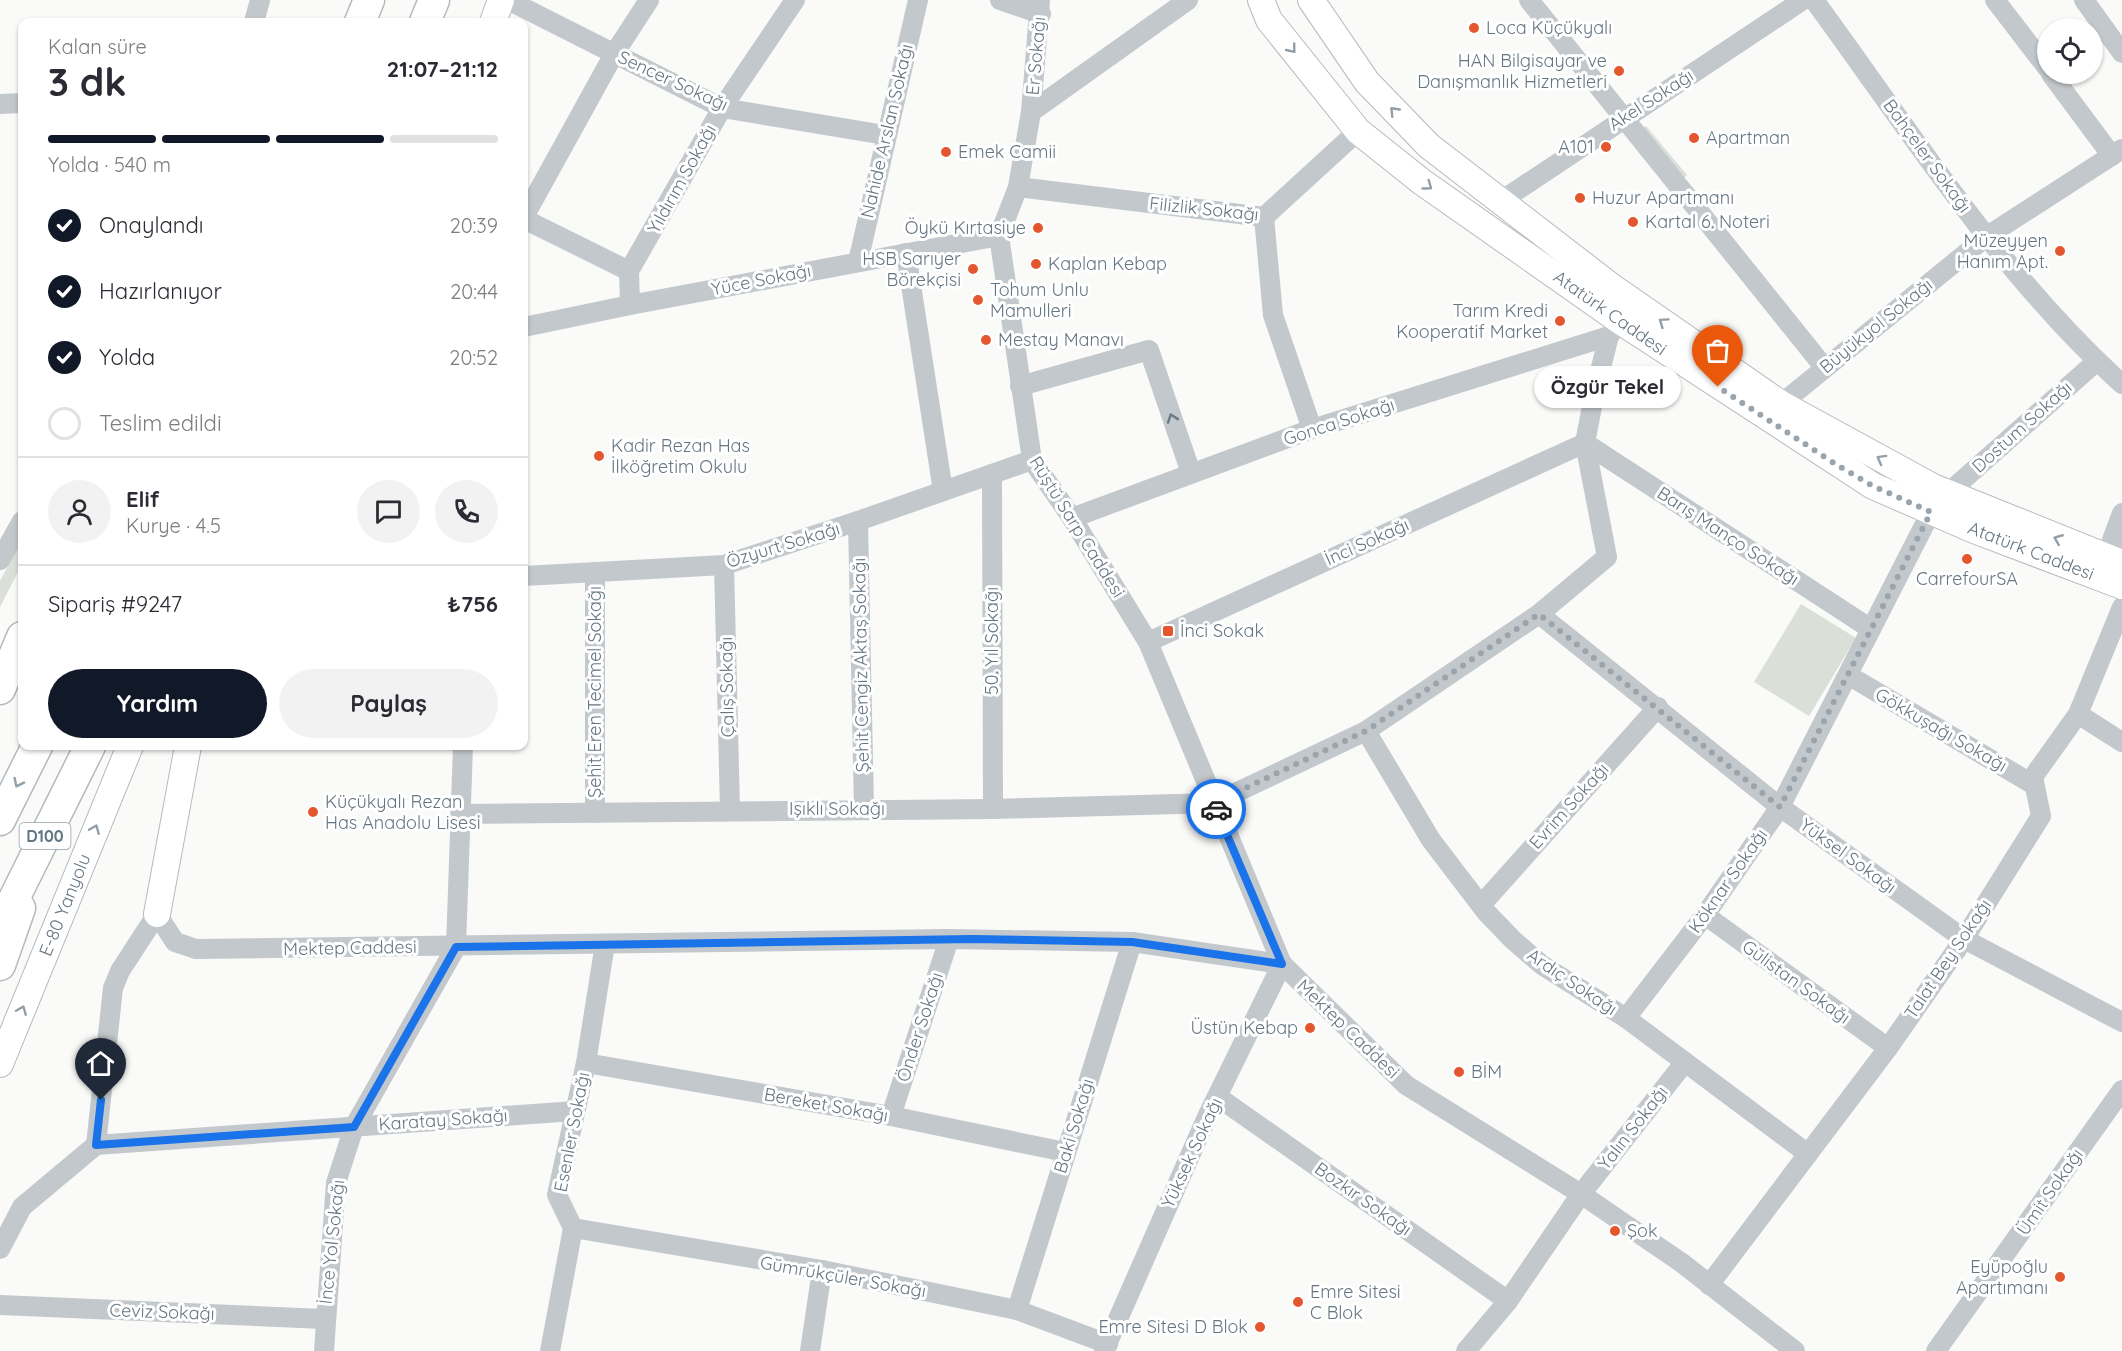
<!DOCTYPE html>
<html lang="tr">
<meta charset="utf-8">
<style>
body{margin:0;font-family:Quicksand,sans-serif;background:#f2f2f3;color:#2b2b33;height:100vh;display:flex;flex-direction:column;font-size:22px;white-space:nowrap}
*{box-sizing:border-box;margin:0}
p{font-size:20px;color:#7c7c81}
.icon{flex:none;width:33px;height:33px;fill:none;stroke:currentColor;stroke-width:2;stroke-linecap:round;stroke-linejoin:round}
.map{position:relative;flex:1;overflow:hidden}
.details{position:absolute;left:18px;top:18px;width:510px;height:732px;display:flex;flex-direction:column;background:#fff;border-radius:12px;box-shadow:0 2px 4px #0004}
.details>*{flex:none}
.controls{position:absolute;left:2037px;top:18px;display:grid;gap:12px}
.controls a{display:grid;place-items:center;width:66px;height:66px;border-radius:50%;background:#fff;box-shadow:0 2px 4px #0004;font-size:30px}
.pin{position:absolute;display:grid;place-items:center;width:51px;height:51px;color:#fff;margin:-62px -26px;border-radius:50% 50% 50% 0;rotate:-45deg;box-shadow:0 0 6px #0007}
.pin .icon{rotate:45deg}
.courier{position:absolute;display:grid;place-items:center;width:60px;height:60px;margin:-30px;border:4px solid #1a73e8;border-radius:50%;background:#fff;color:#222;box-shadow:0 2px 8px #0007}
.bubble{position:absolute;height:42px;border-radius:21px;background:#fff;box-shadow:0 2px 4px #0004;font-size:20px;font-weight:700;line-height:42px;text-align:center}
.summary em{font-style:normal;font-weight:700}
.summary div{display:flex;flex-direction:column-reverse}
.summary{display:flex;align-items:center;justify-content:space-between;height:102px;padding:0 30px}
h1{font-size:39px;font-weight:700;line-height:45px}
.bar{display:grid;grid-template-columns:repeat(4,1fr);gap:9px 6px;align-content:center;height:72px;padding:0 30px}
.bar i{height:8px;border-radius:4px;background:#e1e1e2}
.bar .on{background:#111827}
.bar p{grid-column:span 4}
.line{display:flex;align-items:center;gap:15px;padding:0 30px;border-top:2px solid #e1e1e2}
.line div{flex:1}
.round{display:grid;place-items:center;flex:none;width:63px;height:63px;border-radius:32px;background:#f2f2f3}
ol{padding:0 30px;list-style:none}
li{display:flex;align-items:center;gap:18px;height:66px}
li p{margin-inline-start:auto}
li .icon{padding:6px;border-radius:50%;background:#111827;color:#fff;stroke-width:4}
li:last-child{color:#7c7c81}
li i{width:33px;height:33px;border:3px solid #e1e1e2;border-radius:50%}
.button{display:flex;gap:12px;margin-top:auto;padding:12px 30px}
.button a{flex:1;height:69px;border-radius:36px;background:#111827;color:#fff;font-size:24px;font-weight:700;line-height:69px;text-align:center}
.button a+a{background:#f2f2f3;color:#2b2b33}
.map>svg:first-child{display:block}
.green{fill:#dadfd7}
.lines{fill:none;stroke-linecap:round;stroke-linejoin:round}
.major-casing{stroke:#b5babe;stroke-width:28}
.highway-casing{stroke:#b4b9bd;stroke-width:33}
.minor{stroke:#c3c8cc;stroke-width:20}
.major{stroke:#fff;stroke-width:26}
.highway{stroke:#fff;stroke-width:30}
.oneway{stroke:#939fa8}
.oneway2{stroke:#6a7a87}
.done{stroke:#99a4ac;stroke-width:6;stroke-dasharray:0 10.8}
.route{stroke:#1a73e8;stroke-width:8}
.poi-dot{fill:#e4572e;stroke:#fff;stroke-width:2}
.labels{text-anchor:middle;stroke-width:6;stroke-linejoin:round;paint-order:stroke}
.shield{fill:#fff;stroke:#939fa8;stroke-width:1.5}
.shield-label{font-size:16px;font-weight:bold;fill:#657683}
.poi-label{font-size:18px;fill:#657683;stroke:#fff;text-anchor:start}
.street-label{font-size:18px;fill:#657683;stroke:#fff}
</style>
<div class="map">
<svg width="2122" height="1351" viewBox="0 0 2122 1351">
<rect width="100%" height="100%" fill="#fafaf8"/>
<!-- green -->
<g class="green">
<path d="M1646,126L1687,175L1678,183L1637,132Z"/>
<path d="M22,539V564L0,607V581Z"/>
<path d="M1801,604L1856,638L1809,716L1754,682Z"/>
</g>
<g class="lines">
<!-- major casing -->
<g class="major-casing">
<g id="major">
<path d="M1261,0L1269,20L1358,131L1422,182L1620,321L1873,486L1974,530L2122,586"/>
<path d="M1311,0L1367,82L1429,146L1612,287L1781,404L1933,487L2122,563"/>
<path d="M493,22L501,0"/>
<path d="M157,914L188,746"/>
<path d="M0,1064L130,746"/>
</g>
</g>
<!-- highway casing -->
<g class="highway-casing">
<g id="highway">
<path d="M360,22L369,0"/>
<path d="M425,22L434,0"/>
<path d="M0,689L22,637"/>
<path d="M0,820L37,746"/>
<path d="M0,927L90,746"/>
<path d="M0,965L20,908"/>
</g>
</g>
<!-- minor -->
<g class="minor">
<path d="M508,0L722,108L885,135"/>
<path d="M1000,0L1041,14"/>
<path d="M1188,0L1031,112L1018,187L999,236L1032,460L1072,518L1148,642L1282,964"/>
<path d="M1529,0L1824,367"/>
<path d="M1814,0C1910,131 2001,275 2122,384"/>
<path d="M1995,0L2048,69"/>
<path d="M2084,0L2122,53"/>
<path d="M254,22L260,0"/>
<path d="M2051,74L2112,156"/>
<path d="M0,104L22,103"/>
<path d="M1031,112L1040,0"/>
<path d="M1018,187L1264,217L1358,131"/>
<path d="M1501,201L1803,0"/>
<path d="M524,217L614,54L649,0"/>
<path d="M1264,217L1273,315L1312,429"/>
<path d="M524,219L629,271"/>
<path d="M906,253L943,491"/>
<path d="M858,262L918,0"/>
<path d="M630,305L629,271L722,108L795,0"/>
<path d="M524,327L630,305L999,236"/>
<path d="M1020,386L1149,350L1191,473"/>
<path d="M1781,404L1986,237L2122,149"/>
<path d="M992,474L993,809"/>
<path d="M1948,493L2097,361"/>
<path d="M1072,518L1312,429L1609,336"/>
<path d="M858,521L864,809"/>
<path d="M0,560L22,521"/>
<path d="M2113,560L2112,540L2122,513"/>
<path d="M724,565L730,810"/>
<path d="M524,576L724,565L858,521L1032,460"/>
<path d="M1539,614L1780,807L1964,939L2122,1022"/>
<path d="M1148,642L1585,443L1871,629"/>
<path d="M1848,675L2034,785"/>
<path d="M2078,714L2122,742"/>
<path d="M1366,731L1431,840L1486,912L1513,940L1542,965L1626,1018L1808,1154"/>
<path d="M595,813V572"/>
<path d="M460,814L993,809L1214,803L1366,731L1539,614L1607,557L1585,443L1595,391L1609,336L1620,321"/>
<path d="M1481,905L1658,707"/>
<path d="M1705,915L1888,1048"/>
<path d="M1626,1018L1705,915L1780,807L1931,512"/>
<path d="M586,1063L891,1116L1065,1152"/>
<path d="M1218,1097L1508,1301"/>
<path d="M891,1116L949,939"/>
<path d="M96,1145L113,988L120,971L157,914L175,942L196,949L949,939L1132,942L1282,964L1406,1085L1581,1194L1682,1263L1795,1351"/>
<path d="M573,1228L822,1270L1017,1310L1108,1344"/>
<path d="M0,1249L22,1207L96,1145L575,1111"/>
<path d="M1709,1285L1888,1048L1964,939L2041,816L2033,777L2078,714L2122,607"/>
<path d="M0,1305L324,1319"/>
<path d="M1017,1310L1132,942"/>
<path d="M324,1351L336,1183L354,1127L456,947L463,746"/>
<path d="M550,1351L573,1228L557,1195L586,1063L605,944"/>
<path d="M810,1351L822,1270"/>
<path d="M1104,1351L1207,1117L1282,964"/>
<path d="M1466,1351L1508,1301L1581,1194L1685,1062"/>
<path d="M1936,1351L2122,1090"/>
</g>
<!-- major -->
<use href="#major" class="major"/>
<!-- highway -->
<use href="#highway" class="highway"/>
</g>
<!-- one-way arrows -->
<defs><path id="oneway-chevron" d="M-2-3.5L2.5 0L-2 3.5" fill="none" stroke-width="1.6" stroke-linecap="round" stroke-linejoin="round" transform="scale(1.5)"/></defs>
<g class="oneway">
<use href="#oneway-chevron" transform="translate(1292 49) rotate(51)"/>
<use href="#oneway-chevron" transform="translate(1394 111) rotate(-134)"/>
<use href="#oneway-chevron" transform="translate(1428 186) rotate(36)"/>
<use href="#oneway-chevron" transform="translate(1663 322) rotate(-145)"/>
<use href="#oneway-chevron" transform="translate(1881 459) rotate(-151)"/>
<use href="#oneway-chevron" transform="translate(2058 539) rotate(-158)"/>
<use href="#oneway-chevron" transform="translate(18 783) rotate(116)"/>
<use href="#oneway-chevron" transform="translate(95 829) rotate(-68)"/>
<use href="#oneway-chevron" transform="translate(22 1010) rotate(-68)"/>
</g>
<use class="oneway2" href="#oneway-chevron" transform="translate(1172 418) rotate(-109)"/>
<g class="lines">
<!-- done -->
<path class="done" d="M1216,809L1214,803L1366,731L1539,614L1780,807L1931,512L1873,486L1837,465L1718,387"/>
<!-- route -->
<path class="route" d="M101,1100L96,1145L354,1127L456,947L972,939L1132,942L1282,964L1216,809"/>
</g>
<!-- markers -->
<g class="poi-dot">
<circle cx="1474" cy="28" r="6"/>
<circle cx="1619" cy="71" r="6"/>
<circle cx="1694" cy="138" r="6"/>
<circle cx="1606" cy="147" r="6"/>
<circle cx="946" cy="152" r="6"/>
<circle cx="1580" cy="198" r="6"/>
<circle cx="1633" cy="222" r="6"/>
<circle cx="1038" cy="228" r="6"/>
<circle cx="2060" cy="251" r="6"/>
<circle cx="1036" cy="264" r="6"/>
<circle cx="973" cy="269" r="6"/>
<circle cx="978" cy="300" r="6"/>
<circle cx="1560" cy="321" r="6"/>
<circle cx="986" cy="340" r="6"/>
<circle cx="599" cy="456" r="6"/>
<circle cx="1967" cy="559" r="6"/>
<rect x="1162" y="625" width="12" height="12" rx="3"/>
<circle cx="313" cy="812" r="6"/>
<circle cx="1310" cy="1028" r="6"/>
<circle cx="1459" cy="1072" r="6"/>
<circle cx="1615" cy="1231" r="6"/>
<circle cx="2060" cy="1277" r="6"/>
<circle cx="1298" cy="1302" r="6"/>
<circle cx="1260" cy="1327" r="6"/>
</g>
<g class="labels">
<!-- shield labels -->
<rect class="shield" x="19.5" y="823" width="51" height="26" rx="4.5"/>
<g class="shield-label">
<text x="45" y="842">D100</text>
</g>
<!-- poi labels -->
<g class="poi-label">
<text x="1486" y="34">Loca Küçükyalı</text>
<text x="1607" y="67" text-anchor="end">HAN Bilgisayar ve<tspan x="1607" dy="21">Danışmanlık Hizmetleri</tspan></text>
<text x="1706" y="144">Apartman</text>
<text x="1594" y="153" text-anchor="end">A101</text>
<text x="958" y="158">Emek Camii</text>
<text x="1592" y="204">Huzur Apartmanı</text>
<text x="1645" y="228">Kartal 6. Noteri</text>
<text x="1026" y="234" text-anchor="end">Öykü Kırtasiye</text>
<text x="2048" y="247" text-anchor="end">Müzeyyen<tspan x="2048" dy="21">Hanım Apt.</tspan></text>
<text x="961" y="265" text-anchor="end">HSB Sarıyer<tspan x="961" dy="21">Börekçisi</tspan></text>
<text x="1048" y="270">Kaplan Kebap</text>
<text x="990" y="296">Tohum Unlu<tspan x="990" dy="21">Mamulleri</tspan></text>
<text x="1548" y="317" text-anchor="end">Tarım Kredi<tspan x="1548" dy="21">Kooperatif Market</tspan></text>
<text x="998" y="346">Mestay Manavı</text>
<text x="611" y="452">Kadir Rezan Has<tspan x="611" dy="21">İlköğretim Okulu</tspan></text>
<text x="1967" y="585" text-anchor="middle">CarrefourSA</text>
<text x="1180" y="637">İnci Sokak</text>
<text x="325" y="808">Küçükyalı Rezan<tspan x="325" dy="21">Has Anadolu Lisesi</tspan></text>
<text x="1298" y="1034" text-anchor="end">Üstün Kebap</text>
<text x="1471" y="1078">BİM</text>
<text x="1627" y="1237">Şok</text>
<text x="2048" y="1273" text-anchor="end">Eyüpoğlu<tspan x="2048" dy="21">Apartımanı</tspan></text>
<text x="1310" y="1298">Emre Sitesi<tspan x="1310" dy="21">C Blok</tspan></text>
<text x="1248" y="1333" text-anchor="end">Emre Sitesi D Blok</text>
</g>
<!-- street labels -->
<g class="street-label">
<text transform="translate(1036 56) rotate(-85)" y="6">Er Sokağı</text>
<text transform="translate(673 81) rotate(25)" y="6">Sencer Sokağı</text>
<text transform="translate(1651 100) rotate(-33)" y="6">Akel Sokağı</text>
<text transform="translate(887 131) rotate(-77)" y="6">Nahide Arslan Sokağı</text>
<text transform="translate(1927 156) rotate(54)" y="6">Bahçeler Sokağı</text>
<text transform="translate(682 179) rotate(-61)" y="6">Yıldırım Sokağı</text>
<text transform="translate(1204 209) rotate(6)" y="6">Filizlik Sokağı</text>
<text transform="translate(761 280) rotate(-11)" y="6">Yüce Sokağı</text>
<text transform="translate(1610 313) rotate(35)" y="6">Atatürk Caddesi</text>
<text transform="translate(1876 326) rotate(-39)" y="6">Büyükyol Sokağı</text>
<text transform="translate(1339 422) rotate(-18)" y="6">Gonca Sokağı</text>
<text transform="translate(2022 427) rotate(-42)" y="6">Dostum Sokağı</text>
<text transform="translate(1077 527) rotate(58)" y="6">Rüştü Sarp Caddesi</text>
<text transform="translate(1728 536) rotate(33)" y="6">Barış Manço Sokağı</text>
<text transform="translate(1367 542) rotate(-24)" y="6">İnci Sokağı</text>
<text transform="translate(783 545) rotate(-17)" y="6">Özyurt Sokağı</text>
<text transform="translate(2031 551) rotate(21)" y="6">Atatürk Caddesi</text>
<text transform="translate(992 641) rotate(-90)" y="6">50. Yıl Sokağı</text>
<text transform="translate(861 665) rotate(-91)" y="6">Şehit Cengiz Aktaş Sokağı</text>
<text transform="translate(727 687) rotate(-91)" y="6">Çalış Sokağı</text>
<text transform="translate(595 692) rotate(-90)" y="6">Şehit Eren Tecimel Sokağı</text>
<text transform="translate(1941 730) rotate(30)" y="6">Gökkuşağı Sokağı</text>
<text transform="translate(1569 806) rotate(-48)" y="6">Evrim Sokağı</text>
<text x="837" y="815">Işıklı Sokağı</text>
<text transform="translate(1848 856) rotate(36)" y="6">Yüksel Sokağı</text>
<text transform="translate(1728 881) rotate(-55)" y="6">Köknar Sokağı</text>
<text transform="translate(65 905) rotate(-68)" y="6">E-80 Yanyolu</text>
<text transform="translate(350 948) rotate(-1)" y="6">Mektep Caddesi</text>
<text transform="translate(1948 959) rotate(-56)" y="6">Talat Bey Sokağı</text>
<text transform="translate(1572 982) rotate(34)" y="6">Ardıç Sokağı</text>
<text transform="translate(1796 982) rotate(36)" y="6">Gülistan Sokağı</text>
<text transform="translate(920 1027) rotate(-72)" y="6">Önder Sokağı</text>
<text transform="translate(1348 1029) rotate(44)" y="6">Mektep Caddesi</text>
<text transform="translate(826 1105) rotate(10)" y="6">Bereket Sokağı</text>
<text transform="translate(443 1120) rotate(-4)" y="6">Karatay Sokağı</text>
<text transform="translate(1074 1126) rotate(-73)" y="6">Baki Sokağı</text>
<text transform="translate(1633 1128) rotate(-52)" y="6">Yalın Sokağı</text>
<text transform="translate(572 1132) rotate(-79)" y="6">Esenler Sokağı</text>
<text transform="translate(1192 1153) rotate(-65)" y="6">Yüksek Sokağı</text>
<text transform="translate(2050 1192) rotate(-55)" y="6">Ümit Sokağı</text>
<text transform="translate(1363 1199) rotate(35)" y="6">Bozkır Sokağı</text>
<text transform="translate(332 1242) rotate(-84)" y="6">İnce Yol Sokağı</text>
<text transform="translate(843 1277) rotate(10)" y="6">Gümrükçüler Sokağı</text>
<text transform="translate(162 1312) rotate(2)" y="6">Ceviz Sokağı</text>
</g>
</g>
</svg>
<div class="controls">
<a><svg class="icon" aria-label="locate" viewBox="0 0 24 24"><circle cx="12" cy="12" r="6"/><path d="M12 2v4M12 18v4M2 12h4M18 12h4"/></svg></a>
</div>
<div class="pin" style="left:1718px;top:387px;background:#ea580c"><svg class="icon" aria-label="bag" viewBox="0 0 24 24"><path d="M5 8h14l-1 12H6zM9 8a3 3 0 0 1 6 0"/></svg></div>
<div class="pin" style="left:101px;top:1100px;background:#1f2937"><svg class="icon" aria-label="home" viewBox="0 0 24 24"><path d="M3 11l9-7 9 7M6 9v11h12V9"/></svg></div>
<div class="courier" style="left:1216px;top:809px"><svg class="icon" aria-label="car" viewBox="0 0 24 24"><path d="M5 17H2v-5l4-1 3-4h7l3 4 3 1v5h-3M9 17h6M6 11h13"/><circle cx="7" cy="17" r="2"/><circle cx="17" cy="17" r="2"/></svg></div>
<div class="bubble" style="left:1534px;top:366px;width:147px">Özgür Tekel</div>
<section class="details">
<div class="summary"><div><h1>3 dk</h1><p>Kalan süre</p></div><em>21:07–21:12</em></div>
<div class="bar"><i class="on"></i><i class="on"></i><i class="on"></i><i></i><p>Yolda · 540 m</p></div>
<ol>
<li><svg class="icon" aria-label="check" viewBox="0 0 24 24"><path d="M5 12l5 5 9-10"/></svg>Onaylandı<p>20:39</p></li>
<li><svg class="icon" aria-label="check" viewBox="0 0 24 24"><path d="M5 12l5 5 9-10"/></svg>Hazırlanıyor<p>20:44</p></li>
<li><svg class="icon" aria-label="check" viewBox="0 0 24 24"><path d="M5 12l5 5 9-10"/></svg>Yolda<p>20:52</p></li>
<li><i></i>Teslim edildi</li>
</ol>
<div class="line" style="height:108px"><a class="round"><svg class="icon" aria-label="person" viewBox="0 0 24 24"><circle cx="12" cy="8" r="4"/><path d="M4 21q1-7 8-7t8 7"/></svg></a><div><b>Elif</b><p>Kurye · 4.5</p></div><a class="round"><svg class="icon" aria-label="chat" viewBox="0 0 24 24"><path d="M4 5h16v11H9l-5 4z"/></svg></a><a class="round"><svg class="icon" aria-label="phone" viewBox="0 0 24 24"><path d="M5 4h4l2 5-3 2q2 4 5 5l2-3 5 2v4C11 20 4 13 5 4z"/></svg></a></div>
<div class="line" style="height:78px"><div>Sipariş #9247</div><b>₺756</b></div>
<div class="button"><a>Yardım</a><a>Paylaş</a></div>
</section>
</div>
